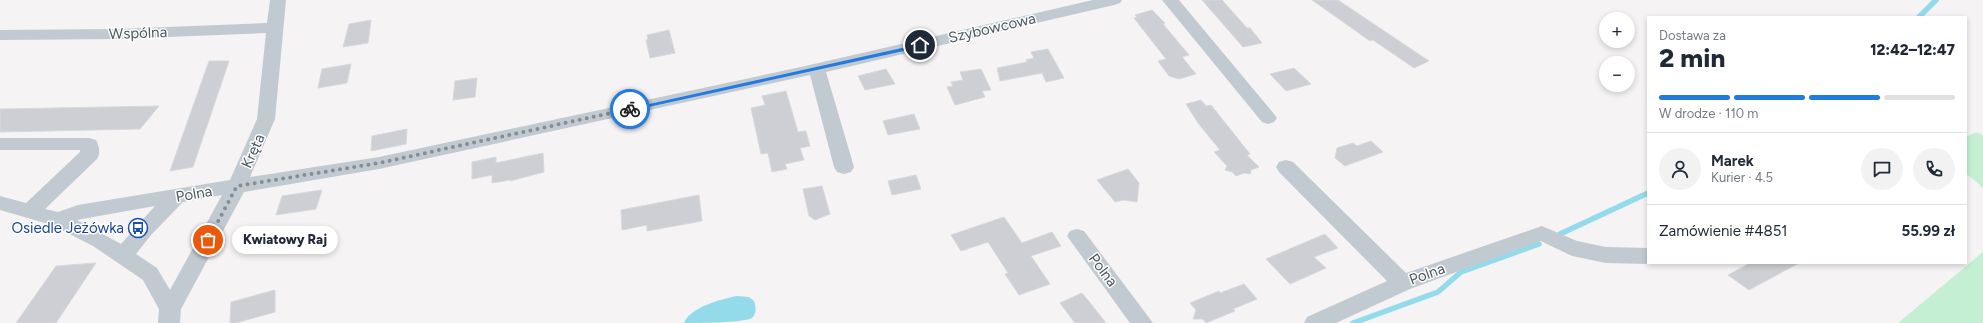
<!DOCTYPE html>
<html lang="pl">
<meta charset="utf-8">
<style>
body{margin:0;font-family:Figtree,sans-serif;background:#f2f2f3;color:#1f2937;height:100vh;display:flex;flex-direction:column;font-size:15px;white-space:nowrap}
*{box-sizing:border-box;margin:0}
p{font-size:13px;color:#747a83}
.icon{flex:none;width:22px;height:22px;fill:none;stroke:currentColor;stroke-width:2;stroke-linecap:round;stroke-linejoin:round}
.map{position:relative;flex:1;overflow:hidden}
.side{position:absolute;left:1647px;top:16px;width:320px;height:248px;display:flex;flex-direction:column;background:#fff;border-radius:0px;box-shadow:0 2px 6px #0003}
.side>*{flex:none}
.buttons{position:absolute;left:1599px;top:12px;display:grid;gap:8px}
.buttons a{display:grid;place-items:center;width:36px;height:36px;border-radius:50%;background:#fff;box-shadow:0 2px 6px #0003;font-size:20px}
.pin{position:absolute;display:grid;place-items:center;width:34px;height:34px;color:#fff;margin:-17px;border:2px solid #fff;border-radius:50%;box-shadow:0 1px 4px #0007}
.courier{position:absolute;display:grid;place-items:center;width:40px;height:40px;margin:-20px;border:3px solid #217be1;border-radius:50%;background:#fff;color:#222;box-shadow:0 1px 5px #0007}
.bubble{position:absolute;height:28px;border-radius:14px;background:#fff;box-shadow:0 2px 6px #0003;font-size:13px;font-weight:800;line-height:28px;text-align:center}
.head em{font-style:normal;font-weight:800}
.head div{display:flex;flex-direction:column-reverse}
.head{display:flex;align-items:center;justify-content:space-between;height:68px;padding:0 12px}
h1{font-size:26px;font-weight:800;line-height:30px}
.bar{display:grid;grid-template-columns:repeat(4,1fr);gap:6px 4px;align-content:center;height:48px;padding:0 12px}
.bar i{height:5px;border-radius:3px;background:#e0e1e3}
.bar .on{background:#217be1}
.bar p{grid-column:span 4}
.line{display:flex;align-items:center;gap:10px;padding:0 12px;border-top:1px solid #e0e1e3}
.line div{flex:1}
.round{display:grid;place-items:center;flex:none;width:42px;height:42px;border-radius:21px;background:#f2f2f3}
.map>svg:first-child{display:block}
.green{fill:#c4efd3}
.water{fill:#93dbeb}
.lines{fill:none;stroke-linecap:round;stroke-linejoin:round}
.stream{stroke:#93dbeb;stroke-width:5.5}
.building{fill:#cdcfd4;stroke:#d7d9dd}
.minor{fill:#c1cad1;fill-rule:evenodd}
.route{fill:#217be1}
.done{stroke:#868d93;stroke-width:4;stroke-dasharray:0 7.2}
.labels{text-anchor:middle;stroke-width:3;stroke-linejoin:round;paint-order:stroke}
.street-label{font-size:15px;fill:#4a5660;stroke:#fff}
.transit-label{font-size:15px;fill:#164399;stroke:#fff;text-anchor:end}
</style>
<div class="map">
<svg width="1983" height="323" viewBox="0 0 1983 323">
<rect width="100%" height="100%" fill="#f5f3f3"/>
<!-- green -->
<g class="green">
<path d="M1976,132L1983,135V189L1977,182L1966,174V137Z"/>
<path d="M1983,252V323H1898Z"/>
</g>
<!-- water -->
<path class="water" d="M737,296L749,297L754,301C756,307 757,313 752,318C741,323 699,323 684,323C690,307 722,299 737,296Z"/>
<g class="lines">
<!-- stream -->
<g class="stream">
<path d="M1919,17L1936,0"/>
<path d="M1560,234L1648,193"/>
<path d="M1353,323L1438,292L1461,272L1539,244"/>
</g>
</g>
<!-- building -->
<g class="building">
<path d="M1202,0H1222L1247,28H1250L1262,43L1243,47Z"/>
<path d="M1312,0H1338L1429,61L1414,68L1373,40L1370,41Z"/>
<path d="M1152,10L1165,23L1163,24L1189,55L1182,57L1196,74L1179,79L1169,76L1158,61L1166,59L1134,18L1137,17L1135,15Z"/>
<path d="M371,20L368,43L343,47L349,24Z"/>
<path d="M669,30L675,53L650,58L646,40L648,39L647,35Z"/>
<path d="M1048,49L1064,78L1046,82L1042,73L1000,81L997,68L1027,62L1026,60L1034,58L1031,52Z"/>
<path d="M209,61H229L193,167L170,171Z"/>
<path d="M351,64L347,83L318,88L322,69Z"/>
<path d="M1294,68L1311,84L1286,91L1270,74Z"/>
<path d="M886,69L895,84L865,90L858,76Z"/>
<path d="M981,69L991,90L982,91L985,97L955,105L947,87L953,86L951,82L963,80L960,72Z"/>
<path d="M477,78L475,97L453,100L455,81Z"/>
<path d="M786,91L798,132L806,131L810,146L800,148L804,160L785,164L787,169L772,172L768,153L761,154L751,108L765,105L762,96Z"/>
<path d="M1201,100L1206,106L1211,105L1250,154L1247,155L1259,167L1251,170L1250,174L1244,173L1236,176L1232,172L1225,170L1227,166L1214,152L1220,150L1198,123L1186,104Z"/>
<path d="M159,106L140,129L0,132V109Z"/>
<path d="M914,114L920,129L888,135L883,121Z"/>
<path d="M407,129L406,144L371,151L372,136Z"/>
<path d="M1371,141L1383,152L1345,166L1335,158L1337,148L1353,143L1357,146Z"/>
<path d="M543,153L544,172L510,181V180L492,183V175L472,179V162L496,157V163Z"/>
<path d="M1128,169L1139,183L1137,202L1123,200L1115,202L1097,180Z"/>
<path d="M916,175L921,189L892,195L888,181Z"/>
<path d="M822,186L830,214L815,220L809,216L803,189Z"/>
<path d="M322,190L316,209L276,215L282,196Z"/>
<path d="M699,195L702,221L647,231V225L622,230L621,210Z"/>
<path d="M1004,217L1022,243L1052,232L1061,246L1031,256L1050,284L1019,295L1005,274L1008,273L988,242L961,251L951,235Z"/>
<path d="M1325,234L1338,248L1314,257L1326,268L1290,284L1266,259Z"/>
<path d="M96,263L56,323H16L56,266Z"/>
<path d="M1750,263H1799L1749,290L1728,275Z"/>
<path d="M1244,284L1257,299L1233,309L1235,311L1206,323L1203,319H1193L1196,310L1190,303L1219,291L1220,293Z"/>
<path d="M275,290V312L236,323H230L231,302Z"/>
<path d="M1082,293L1091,304L1106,323H1075L1060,303Z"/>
</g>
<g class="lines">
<!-- minor -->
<g class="minor">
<path d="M270,0H286L275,119L250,177L379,157L801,67L1093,0H1122L1120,3L1114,5L826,72L854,167L851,172L844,174L837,172L834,167L810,75L379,169L244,192L181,309L180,323H158L159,309L143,280L93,246L52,225L0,210V196L26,203L80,152V150H0V138H89L96,140C99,146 101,152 97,159L45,209L58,212L78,205L230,180L257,119L266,33L118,39L0,40V30L118,29L267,23ZM222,195L170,290L157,268L136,254L151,235L183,202ZM155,206L121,244L77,220L82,219Z"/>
<path d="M1162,0H1179L1274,114L1277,118L1274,122L1268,124L1262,122Z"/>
<path d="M1286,160L1293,162L1406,273L1542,226L1577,241L1606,247L1648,248V263H1650L1648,264L1606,263L1572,256L1541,241L1410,289L1336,323H1304L1307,317L1387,281L1279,172L1276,167L1279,162Z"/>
<path d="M1077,229L1084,231L1153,323H1130L1067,236L1070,231Z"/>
</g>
</g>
<!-- route -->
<path class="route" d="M920,44L922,47L630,111L627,109Z"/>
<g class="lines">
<!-- done -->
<path class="done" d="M208,240L237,186L379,163L630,109"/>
</g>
<!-- icons -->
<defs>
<g id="bus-ring" transform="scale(1)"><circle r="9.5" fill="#fff" stroke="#1a4fb4" stroke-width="1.5"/><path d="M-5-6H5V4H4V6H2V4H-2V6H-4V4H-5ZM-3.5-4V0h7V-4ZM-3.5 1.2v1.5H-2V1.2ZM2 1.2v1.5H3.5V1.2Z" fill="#1a4fb4"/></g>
</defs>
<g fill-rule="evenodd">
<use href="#bus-ring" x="138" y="228"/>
</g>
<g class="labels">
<!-- street labels -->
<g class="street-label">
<text transform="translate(992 28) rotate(-13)" y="5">Szybowcowa</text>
<text transform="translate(138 33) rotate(-2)" y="5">Wspólna</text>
<text transform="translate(253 151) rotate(-66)" y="5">Kręta</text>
<text transform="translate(194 194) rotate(-10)" y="5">Polna</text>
<text transform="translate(1103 270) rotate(53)" y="5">Polna</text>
<text transform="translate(1427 274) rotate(-20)" y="5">Polna</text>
</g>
<!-- transit labels -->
<g class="transit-label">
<text x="124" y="233">Osiedle Jeżówka</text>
</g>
</g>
</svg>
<div class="buttons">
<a>+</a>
<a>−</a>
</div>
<div class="pin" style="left:208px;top:240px;background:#ea580c"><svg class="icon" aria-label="bag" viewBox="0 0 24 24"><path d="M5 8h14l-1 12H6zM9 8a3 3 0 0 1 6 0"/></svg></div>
<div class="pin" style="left:920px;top:45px;background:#1f2937"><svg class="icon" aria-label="home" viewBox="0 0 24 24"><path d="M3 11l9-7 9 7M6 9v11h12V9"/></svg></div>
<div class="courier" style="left:630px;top:109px"><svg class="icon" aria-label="bike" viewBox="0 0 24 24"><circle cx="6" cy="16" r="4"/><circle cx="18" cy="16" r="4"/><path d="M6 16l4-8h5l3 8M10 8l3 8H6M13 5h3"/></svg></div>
<div class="bubble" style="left:232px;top:226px;width:106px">Kwiatowy Raj</div>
<section class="side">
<div class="head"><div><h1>2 min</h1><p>Dostawa za</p></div><em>12:42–12:47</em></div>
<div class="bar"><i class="on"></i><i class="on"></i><i class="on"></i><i></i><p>W drodze · 110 m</p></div>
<div class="line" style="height:72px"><a class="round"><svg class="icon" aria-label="person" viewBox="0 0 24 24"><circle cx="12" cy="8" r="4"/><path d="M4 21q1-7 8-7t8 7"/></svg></a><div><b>Marek</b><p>Kurier · 4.5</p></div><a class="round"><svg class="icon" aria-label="chat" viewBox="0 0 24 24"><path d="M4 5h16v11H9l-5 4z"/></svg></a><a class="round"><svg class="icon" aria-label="phone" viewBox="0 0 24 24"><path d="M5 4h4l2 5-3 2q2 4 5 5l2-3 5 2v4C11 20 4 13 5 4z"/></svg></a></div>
<div class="line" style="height:52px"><div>Zamówienie #4851</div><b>55.99 zł</b></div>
</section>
</div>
